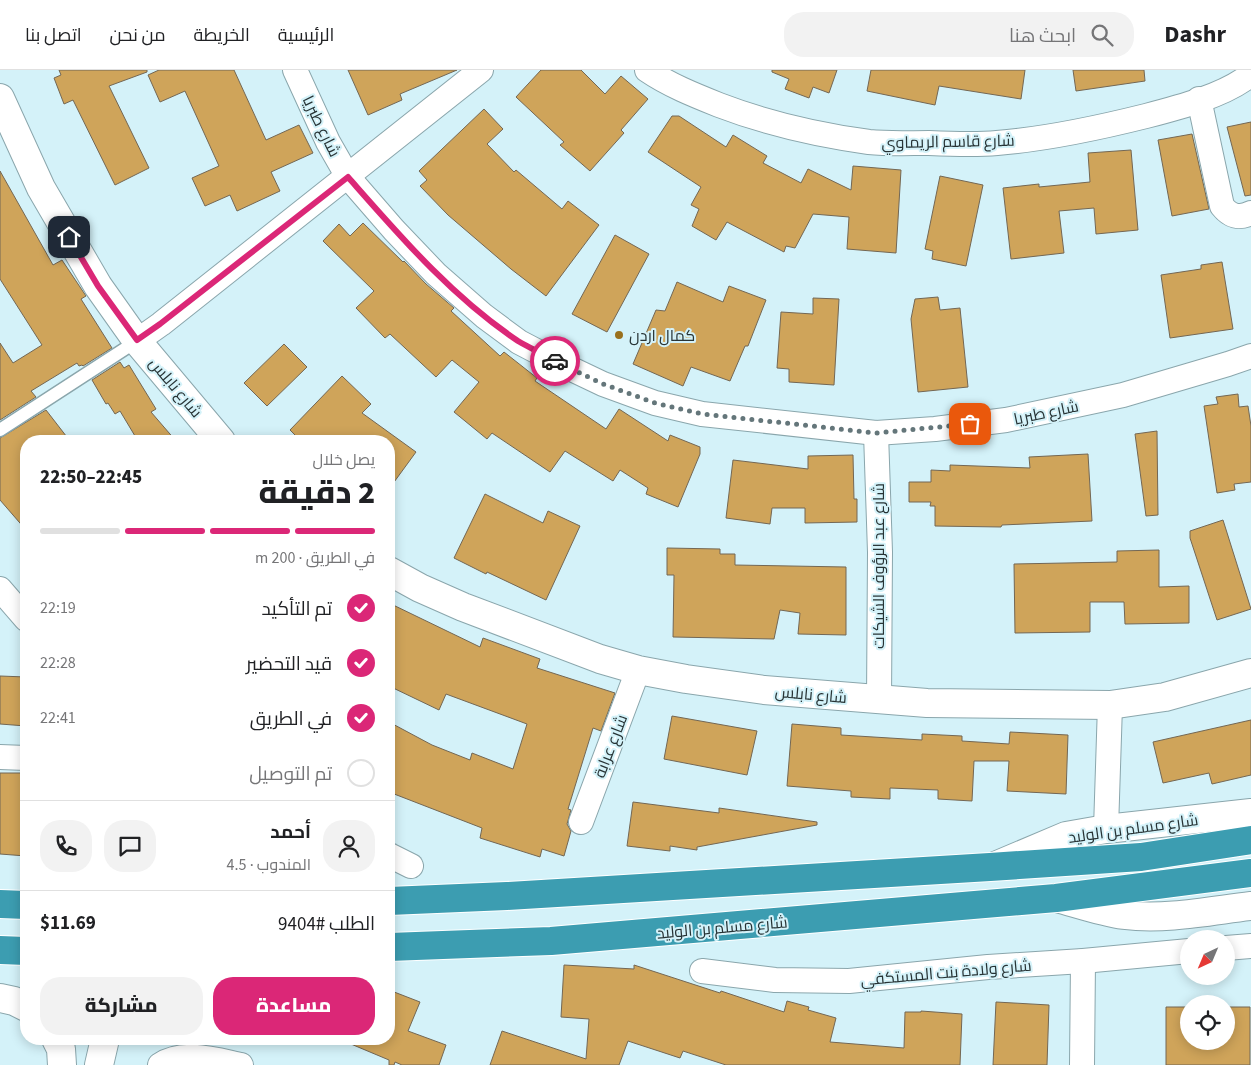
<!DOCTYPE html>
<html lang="ar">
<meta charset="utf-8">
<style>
body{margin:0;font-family:"Source Sans 3",Cairo,sans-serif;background:#f2f2f2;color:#202124;direction:rtl;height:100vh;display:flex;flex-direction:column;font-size:19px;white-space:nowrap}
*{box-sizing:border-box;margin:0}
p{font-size:16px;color:#757577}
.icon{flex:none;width:28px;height:28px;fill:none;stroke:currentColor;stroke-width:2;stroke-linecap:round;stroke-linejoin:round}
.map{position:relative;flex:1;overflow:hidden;direction:ltr}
.details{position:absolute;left:20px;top:365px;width:375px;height:610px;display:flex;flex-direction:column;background:#fff;border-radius:20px;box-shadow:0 2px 12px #0003;direction:rtl}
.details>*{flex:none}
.needle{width:32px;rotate:224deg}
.fabs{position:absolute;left:1180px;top:860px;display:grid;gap:10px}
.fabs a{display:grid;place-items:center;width:55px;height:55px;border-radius:50%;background:#fff;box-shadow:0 2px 12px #0003;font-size:25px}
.pin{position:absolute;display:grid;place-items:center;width:42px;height:42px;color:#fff;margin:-21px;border-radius:10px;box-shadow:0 2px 8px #0006}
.courier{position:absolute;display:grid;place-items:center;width:50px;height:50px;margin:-25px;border:4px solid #db2777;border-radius:50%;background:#fff;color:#222;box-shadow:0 1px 6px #0007}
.summary em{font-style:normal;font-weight:800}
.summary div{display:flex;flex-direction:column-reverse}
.summary{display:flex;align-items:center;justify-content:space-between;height:85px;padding:0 20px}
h1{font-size:32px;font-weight:800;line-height:38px}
.bar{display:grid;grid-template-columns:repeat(4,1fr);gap:8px 5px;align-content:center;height:60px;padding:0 20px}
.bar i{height:6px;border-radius:4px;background:#e0e0e0}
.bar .current{background:#db2777}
.bar p{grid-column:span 4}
.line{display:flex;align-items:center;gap:12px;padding:0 20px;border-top:1px solid #e0e0e0}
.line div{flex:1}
.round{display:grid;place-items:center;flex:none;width:52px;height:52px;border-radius:20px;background:#f2f2f2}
ol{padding:0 20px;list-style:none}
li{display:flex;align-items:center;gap:15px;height:55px}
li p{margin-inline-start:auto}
li .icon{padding:5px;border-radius:50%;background:#db2777;color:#fff;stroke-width:4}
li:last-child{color:#757577}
li i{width:28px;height:28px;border:2px solid #e0e0e0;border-radius:50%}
.cta{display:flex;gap:10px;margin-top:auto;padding:10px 20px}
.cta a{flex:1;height:58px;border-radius:20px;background:#db2777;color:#fff;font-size:20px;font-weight:800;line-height:58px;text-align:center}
.cta a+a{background:#f2f2f2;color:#202124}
header{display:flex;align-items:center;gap:30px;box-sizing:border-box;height:70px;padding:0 25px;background:#fff;border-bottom:1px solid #e0e0e0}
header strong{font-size:24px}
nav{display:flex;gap:28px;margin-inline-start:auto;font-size:18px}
.search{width:350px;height:45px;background:#f2f2f2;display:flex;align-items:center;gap:12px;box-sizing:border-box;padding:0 18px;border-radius:20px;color:#757577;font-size:19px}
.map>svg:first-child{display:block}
.building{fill:#cfa45a;stroke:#736754}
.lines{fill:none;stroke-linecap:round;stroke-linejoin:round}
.lane-casing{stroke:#8aa6ac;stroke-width:15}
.street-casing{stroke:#8aa6ac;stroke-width:26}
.secondary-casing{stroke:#8aa6ac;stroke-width:30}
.highway-casing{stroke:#fff;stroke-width:30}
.lane{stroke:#fff;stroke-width:12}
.street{stroke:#fff;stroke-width:24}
.secondary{stroke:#fff;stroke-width:28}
.highway{stroke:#3c9db1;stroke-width:28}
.done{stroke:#64767a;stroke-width:5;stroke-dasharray:0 9}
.route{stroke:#db2777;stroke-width:6}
.poi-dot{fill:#99701d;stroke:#d4f2f9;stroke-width:2}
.labels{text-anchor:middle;stroke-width:4;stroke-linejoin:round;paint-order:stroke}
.street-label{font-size:16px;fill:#273335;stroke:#d4f2f9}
.poi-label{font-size:16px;fill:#273335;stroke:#d4f2f9;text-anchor:start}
</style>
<header>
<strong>Dashr</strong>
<div class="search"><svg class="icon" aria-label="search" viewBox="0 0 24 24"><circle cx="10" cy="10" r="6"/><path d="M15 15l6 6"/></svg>ابحث هنا</div>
<nav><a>الرئيسية</a><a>الخريطة</a><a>من نحن</a><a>اتصل بنا</a></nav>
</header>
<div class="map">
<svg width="1251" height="995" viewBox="0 0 1251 995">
<rect width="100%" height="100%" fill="#d4f2f9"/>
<!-- building -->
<g class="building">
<path d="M59,0H147V2L109,16L149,98L115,115L73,30L64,34L54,8L61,5Z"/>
<path d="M159,0H234L266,70L299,55L313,83L271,102L280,121L237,141L230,125L205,136L192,108L219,96L185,21L160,32L148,5Z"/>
<path d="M348,0H457L400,24L402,30L368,45Z"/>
<path d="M541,0H581L605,24L621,6L648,29L621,60L624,63L590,101L560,75L564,72L516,27Z"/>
<path d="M772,0H837L829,23L813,17L809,28L785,19L789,9L772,2Z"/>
<path d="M871,0H1025L1021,29L939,16L935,35L867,21Z"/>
<path d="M1073,0H1144L1145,11L1076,21Z"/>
<path d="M484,39L503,59L487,74L514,102L516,100L562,139L568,131L599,155L546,226L511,199L448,145L420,116L427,110L419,101Z"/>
<path d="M672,46H679L726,77L733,65L767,86L763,93L801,113L808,99L851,120L853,96L901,100L896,183L847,179L849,147L813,144L795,178L786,176L784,182L727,152L716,170L692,156L699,139L691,135L701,117L648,82Z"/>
<path d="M1251,52V125L1245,126L1227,57Z"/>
<path d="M1192,64L1209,139L1172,146L1158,70Z"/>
<path d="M1131,80L1138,160L1096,164L1094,138L1059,141L1064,183L1011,189L1003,118L1039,114V117L1090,112L1088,83Z"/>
<path d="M0,101L53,195L62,190L86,226L81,229L112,278L83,296L82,295L79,296L77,293L31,321L36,327L0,350V273L13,293L42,275L0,209Z"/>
<path d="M940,106L983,115L966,196L932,189L933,181L925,179Z"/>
<path d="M363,153L403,192L404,191L426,214L454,238L451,241L500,286L504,282L537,308L535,311L606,359L619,339L668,371L670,365L700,377V384L678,437L646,424L648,418L620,400L613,411L565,381L550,402L492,363L487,369L454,342L479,312L452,290L436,307L390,264L385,268L356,238L374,221L323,171L339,154L350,166Z"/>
<path d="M615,165L649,184L607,262L572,244Z"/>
<path d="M1222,192L1233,259L1170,268L1161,205L1201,199V195Z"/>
<path d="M677,212L723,232L729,216L766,230L748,276H745L730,311L691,297L683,316L633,294L656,240L665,241Z"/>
<path d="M938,227L940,240L960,238L968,317L918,322L911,249L915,229Z"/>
<path d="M813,228L839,229L834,315L789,312V299L777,298L781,242L813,244Z"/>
<path d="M284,274L307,297L267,336L244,313Z"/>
<path d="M120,292L124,298L129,295L156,339L151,342L176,371H138L120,341L115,344L108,333L106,334L92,310Z"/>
<path d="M342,306L371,334L362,343L416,382L389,419V371H301L290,360Z"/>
<path d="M1238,324L1239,337L1248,336L1251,356V412L1234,414L1235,420L1217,423L1204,336L1218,334L1216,327Z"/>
<path d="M46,340L70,371H26V460L0,430V368Z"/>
<path d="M1157,361L1158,445L1146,446L1135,364Z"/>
<path d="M1088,384L1092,451L1002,455L1001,457L935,456V436H930L931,432H909V412H931V400L950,401V395L1030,398L1029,387Z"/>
<path d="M853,385L854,429H857V452L805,453V438H772L770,454L726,448L733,390L808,399V386Z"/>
<path d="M485,424L543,453L548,441L580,456L546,530L487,502L486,504L454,488Z"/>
<path d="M1223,450L1251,539L1217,550L1190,468V461Z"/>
<path d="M667,478L720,479V484H735V495L846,497V565L798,564L800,543L780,540L774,569L673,567L674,505H667Z"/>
<path d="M1159,480V517L1189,516V553L1125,554L1124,532H1090V562L1015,563L1014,494L1117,492V481Z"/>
<path d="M389,533L480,577L483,568L540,589L537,598L615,623L601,661L593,658L568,739L571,740L567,754L571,761L564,786L542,779L540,787L480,768L482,758L389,722V652L432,675L470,690L472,683L513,699L527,654L446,624L439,640L389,616Z"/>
<path d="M0,606L26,607V656L0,654Z"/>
<path d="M672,646L757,661L747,705L664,689Z"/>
<path d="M1251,650V705L1212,714L1209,703L1163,713L1153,672Z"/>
<path d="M792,654L841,658V665L922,670V664L962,666V671L1009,674L1010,662L1068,665L1066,724L1007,721L1009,691H974L972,731L938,729V720L890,718V729L851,727V721L787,716Z"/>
<path d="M0,703H26V786L0,784Z"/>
<path d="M633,732L719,743V738L817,752V755L697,777V780L670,776V781L627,776Z"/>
<path d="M564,895L634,899V895L720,923L721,921L784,942L787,931L809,937L808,940L836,948L830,972L904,978L905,942H921V941L962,944L960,995H726L683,981L680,988L628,971L619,995H490L502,961L586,989L589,949L561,947Z"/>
<path d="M389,920L420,932L408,961L446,975L439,995H402L395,992L394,995H389V990L339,969H389Z"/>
<path d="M996,932L1049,935L1047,995H993Z"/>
<path d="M1166,937H1189V971H1226V937H1250V995H1166Z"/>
</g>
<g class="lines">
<!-- lane casing -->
<g class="lane-casing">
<path id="lane" d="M0,360L137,271"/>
</g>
<!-- street casing -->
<g class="street-casing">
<g id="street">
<path d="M295,0L328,72L348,107L394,160L436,204L484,246L519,272L561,294L603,314L655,333L702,344L876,363L935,359L1006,350L1123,325L1228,294L1251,286"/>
<path d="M647,0C669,15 694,25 719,35C766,53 818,65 869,72C888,74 909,73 929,73C952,74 975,75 997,73C1047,69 1098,58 1146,46C1177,38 1227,25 1251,4"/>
<path d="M1199,29L1222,136C1230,146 1239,149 1251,143"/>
<path d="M137,271L161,254L481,0"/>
<path d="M876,363L880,482L879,630"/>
<path d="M0,519L26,549"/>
<path d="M0,687L26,688"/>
<path d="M581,752L638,600"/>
<path d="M1106,759L1110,635"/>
<path d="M389,785L411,796"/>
<path d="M1226,878L1251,876"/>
<path d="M702,901L775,910L849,911L988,897L1083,891L1189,881"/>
<path d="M160,995C182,979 217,990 241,995"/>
<path d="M1082,995L1083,891"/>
</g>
</g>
<!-- secondary casing -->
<g class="secondary-casing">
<g id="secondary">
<path d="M0,28L41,118L98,216L137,271L221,371"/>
<path d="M389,501L420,518L463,537L600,589L638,600L686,609L764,620L927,633L1110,635L1165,627L1251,603"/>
<path d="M995,796L1066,766L1106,759L1251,743"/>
<path d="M1057,828C1079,834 1102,842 1124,845C1166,850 1209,841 1251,836"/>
<path d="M0,928L14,931L26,937"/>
<path d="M56,969L61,979L62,995"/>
<path d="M99,995L105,969"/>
</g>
</g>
<!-- highway casing -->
<g class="highway-casing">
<g id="highway">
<path d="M389,831L507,826L990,797L1141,787L1251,770"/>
<path d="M0,834L26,835"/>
<path d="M389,877L551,871L1056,828L1251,803"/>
<path d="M0,880L26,881"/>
</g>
</g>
<!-- lane -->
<use href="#lane" class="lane"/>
<!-- street -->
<use href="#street" class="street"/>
<!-- secondary -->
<use href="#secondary" class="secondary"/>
<!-- highway -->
<use href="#highway" class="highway"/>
</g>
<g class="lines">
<!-- done -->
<path class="done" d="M555,291L603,314L655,333L702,344L876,363L970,354"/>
<!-- route -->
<path class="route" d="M69,167L98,216L137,270L160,254L348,107C400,166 452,227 518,271C530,278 543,284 555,291"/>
</g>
<!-- markers -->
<circle class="poi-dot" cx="619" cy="265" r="5"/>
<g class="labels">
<!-- street labels -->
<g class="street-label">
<text transform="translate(322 56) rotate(64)" y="6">شارع طبريا</text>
<text transform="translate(948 71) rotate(-1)" y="6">شارع قاسم الريماوي</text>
<text transform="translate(176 317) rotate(50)" y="6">شارع نابلس</text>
<text transform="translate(1046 342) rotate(-12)" y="6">شارع طبريا</text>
<text transform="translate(878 496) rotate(-90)" y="6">شارع عبد الرؤوف الشيكات</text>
<text transform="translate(811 624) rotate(5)" y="6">شارع نابلس</text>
<text transform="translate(610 676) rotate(-69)" y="6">شارع عرابة</text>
<text transform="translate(1133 758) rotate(-8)" y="6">شارع مسلم بن الوليد</text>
<text transform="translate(722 857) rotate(-5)" y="6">شارع مسلم بن الوليد</text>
<text transform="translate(946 902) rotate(-5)" y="6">شارع ولادة بنت المستكفي</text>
</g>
<!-- poi labels -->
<g class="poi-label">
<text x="629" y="271">كمال اردن</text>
</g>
</g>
</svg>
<div class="fabs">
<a><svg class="needle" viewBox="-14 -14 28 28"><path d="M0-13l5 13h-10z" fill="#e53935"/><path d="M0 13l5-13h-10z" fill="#757577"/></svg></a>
<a><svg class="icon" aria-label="locate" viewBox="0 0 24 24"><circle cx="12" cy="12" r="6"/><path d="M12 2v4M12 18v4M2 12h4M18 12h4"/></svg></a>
</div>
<div class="pin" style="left:970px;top:354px;background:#ea580c"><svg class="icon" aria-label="bag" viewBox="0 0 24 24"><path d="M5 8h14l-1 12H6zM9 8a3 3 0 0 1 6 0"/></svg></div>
<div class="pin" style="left:69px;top:167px;background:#1f2937"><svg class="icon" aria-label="home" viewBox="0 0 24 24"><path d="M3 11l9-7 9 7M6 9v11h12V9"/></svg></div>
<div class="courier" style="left:555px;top:291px"><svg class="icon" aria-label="car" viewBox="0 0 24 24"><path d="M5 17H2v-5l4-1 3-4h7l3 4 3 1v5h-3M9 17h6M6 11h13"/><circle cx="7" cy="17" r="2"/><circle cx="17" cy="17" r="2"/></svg></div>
<section class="details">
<div class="summary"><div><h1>2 دقيقة</h1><p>يصل خلال</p></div><em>22:45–22:50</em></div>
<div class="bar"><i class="current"></i><i class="current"></i><i class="current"></i><i></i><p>في الطريق · 200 m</p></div>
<ol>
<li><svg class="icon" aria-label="check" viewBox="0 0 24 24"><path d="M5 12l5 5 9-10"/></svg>تم التأكيد<p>22:19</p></li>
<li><svg class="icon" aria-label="check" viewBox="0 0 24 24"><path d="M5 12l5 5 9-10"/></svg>قيد التحضير<p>22:28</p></li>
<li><svg class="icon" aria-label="check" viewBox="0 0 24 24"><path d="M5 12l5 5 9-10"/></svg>في الطريق<p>22:41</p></li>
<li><i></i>تم التوصيل</li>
</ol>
<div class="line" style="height:90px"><a class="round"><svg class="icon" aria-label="person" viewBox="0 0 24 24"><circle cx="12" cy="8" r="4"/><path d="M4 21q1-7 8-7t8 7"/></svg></a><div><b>أحمد</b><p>المندوب · 4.5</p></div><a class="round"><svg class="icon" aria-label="chat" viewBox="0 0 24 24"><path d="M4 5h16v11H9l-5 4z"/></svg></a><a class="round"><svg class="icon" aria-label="phone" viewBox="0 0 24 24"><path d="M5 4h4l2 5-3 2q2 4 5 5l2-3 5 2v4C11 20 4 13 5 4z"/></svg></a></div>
<div class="line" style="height:65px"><div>الطلب #9404</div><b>$11.69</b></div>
<div class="cta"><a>مساعدة</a><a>مشاركة</a></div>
</section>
</div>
